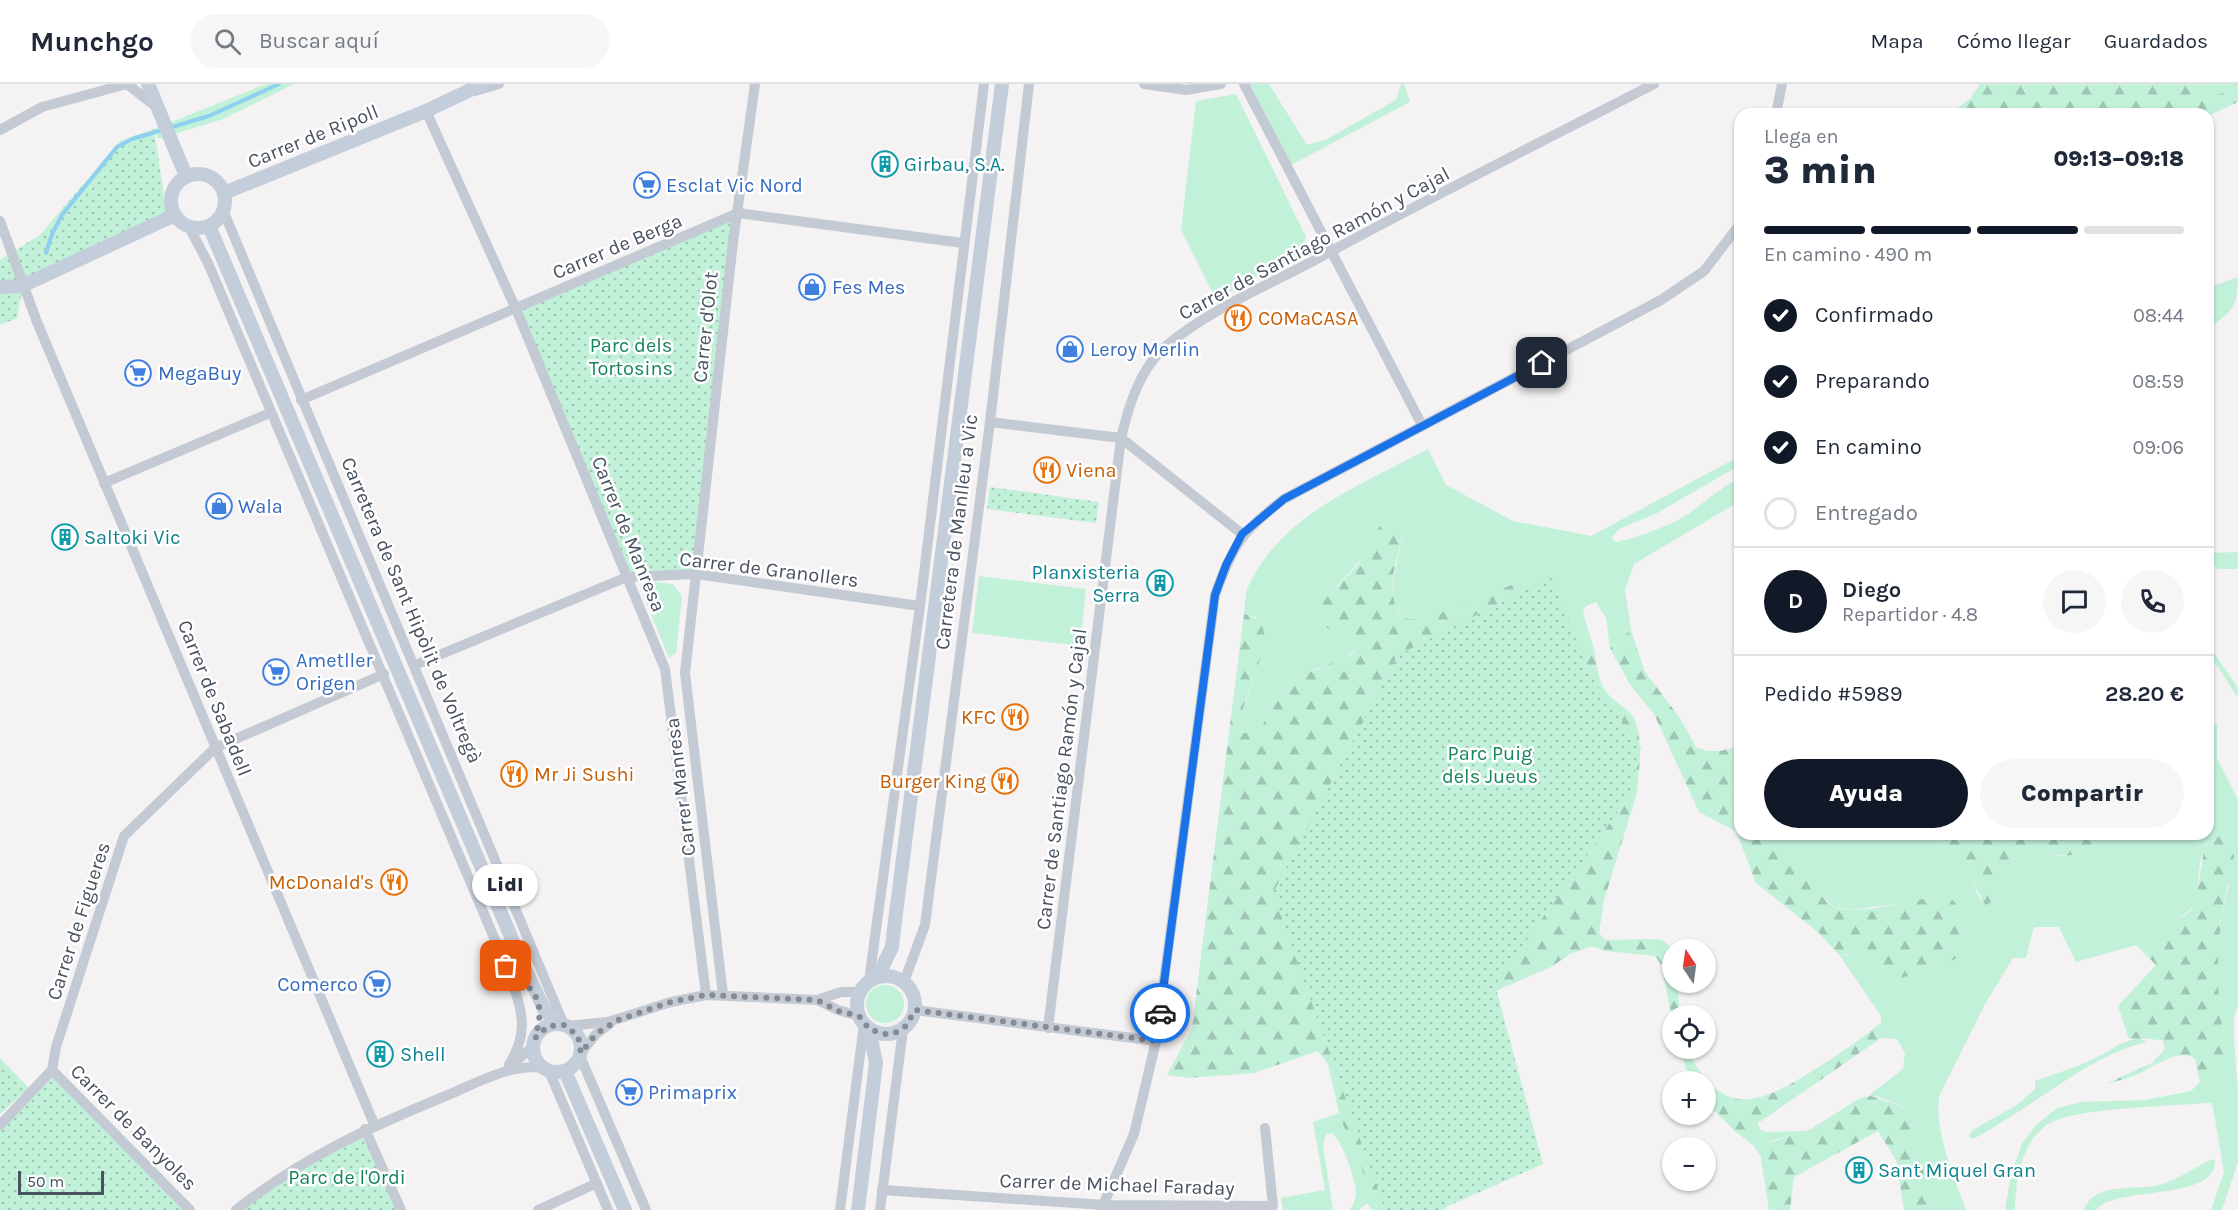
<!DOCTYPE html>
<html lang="es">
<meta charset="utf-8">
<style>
body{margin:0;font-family:Karla,sans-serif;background:#f6f6f7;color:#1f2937;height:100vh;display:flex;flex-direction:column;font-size:22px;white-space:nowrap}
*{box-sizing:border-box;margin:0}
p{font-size:20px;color:#747a83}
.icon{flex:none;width:33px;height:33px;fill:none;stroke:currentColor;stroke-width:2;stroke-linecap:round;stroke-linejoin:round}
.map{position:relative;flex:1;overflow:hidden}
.drawer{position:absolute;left:1734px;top:24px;width:480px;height:732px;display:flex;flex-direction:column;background:#fff;border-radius:18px;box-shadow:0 2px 4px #0004}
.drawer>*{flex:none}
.needle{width:39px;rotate:347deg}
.buttons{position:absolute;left:1662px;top:855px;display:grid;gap:12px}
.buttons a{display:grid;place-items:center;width:54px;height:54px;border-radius:50%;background:#fff;box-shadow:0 2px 4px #0004;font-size:30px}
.scale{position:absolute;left:18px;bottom:15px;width:86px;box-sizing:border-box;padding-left:6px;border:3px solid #495260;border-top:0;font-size:16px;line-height:21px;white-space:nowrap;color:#495260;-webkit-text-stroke:4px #fff;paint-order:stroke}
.pin{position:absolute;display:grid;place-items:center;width:51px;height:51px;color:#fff;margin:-26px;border-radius:12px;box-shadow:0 3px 9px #0006}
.courier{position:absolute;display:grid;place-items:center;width:60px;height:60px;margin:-30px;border:4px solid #1a73e8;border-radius:50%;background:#fff;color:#222;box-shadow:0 2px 8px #0007}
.bubble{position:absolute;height:42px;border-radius:21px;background:#fff;box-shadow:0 2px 4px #0004;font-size:20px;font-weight:800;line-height:42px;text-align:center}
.headline em{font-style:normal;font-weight:800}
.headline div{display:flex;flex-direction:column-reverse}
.headline{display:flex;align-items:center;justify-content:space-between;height:102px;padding:0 30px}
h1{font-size:39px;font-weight:800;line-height:45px}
.bar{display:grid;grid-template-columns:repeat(4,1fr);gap:9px 6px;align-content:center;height:72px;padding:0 30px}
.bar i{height:8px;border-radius:4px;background:#e0e1e3}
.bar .on{background:#111827}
.bar p{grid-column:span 4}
.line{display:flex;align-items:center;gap:15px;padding:0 30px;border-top:2px solid #e0e1e3}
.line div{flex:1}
.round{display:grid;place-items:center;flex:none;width:63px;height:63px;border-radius:32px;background:#f6f6f7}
ol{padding:0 30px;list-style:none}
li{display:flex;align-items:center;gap:18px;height:66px}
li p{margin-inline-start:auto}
li .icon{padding:6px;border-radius:50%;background:#111827;color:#fff;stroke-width:4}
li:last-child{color:#747a83}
li i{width:33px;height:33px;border:3px solid #e0e1e3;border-radius:50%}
.cta{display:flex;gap:12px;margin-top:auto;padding:12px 30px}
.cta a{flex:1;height:69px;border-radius:36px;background:#111827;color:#fff;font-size:24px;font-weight:800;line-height:69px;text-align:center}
.cta a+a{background:#f6f6f7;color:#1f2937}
header{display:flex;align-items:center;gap:36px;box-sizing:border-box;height:84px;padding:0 30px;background:#fff;border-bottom:2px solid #e0e1e3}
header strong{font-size:28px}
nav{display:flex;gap:33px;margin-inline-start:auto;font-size:21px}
.search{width:420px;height:54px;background:#f6f6f7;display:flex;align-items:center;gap:15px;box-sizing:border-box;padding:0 21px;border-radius:33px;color:#747a83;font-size:22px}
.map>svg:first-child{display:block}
.grass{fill:#c1f1d9}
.forest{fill:url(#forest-firs)}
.park{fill:url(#park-dots)}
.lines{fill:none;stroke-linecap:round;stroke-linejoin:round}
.stream{stroke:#8dd0ef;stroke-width:4}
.street{stroke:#c3cad3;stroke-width:10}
.secondary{stroke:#c4cdda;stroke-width:14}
.done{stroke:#858a93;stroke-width:6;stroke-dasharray:0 10.8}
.route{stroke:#1a73e8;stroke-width:8}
.labels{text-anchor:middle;stroke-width:5;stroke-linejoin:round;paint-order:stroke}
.street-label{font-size:20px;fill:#495260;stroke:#fff}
.culture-label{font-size:20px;fill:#0d838f;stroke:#fff;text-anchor:start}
.shop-label{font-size:20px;fill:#366cbe;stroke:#fff;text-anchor:start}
.food-label{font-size:20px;fill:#c56008;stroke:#fff;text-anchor:start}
.park-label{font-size:20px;fill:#15855a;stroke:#fff}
</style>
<header>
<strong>Munchgo</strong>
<div class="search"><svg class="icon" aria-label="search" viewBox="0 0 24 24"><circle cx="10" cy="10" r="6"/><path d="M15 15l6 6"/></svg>Buscar aquí</div>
<nav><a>Mapa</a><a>Cómo llegar</a><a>Guardados</a></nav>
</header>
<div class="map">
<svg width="2238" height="1126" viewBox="0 0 2238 1126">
<defs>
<pattern id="forest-firs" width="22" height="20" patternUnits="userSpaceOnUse" patternTransform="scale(1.5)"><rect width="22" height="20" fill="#c1f1d9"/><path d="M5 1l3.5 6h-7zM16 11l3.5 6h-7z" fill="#9fc6b3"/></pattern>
<pattern id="park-dots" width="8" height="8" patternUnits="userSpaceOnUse" patternTransform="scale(1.5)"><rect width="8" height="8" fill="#c1f1d9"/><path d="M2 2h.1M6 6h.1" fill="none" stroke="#9fc6b3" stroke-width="1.8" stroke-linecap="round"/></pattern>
</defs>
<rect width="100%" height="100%" fill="#f4f2f2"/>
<!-- grass -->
<g class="grass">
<path d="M266,0H294L223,35L158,55L154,45Z"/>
<path d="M1250,0H1269L1307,61L1325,56L1396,16L1401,0H1404L1410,18L1291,81Z"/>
<path d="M2202,0H2238V6L2209,12L2204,9Z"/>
<path d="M1236,10L1306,153L1302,168L1216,215L1181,146L1196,17Z"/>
<path d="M2238,193C2238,223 2231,228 2208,245V204Z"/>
<path d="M1428,365L1446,401L1513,437L1591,452L1740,372V381L1657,429L1619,445L1611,454L1616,458C1638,454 1677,439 1694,426C1709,414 1722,403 1740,394V417L1634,480L1625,506L1631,546L1610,564L1606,534L1596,518L1586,522L1583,529L1590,552L1574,553L1503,505C1480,515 1434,536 1410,536C1395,535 1391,509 1393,497C1396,475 1406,456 1400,433L1324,516L1329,545L1351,549L1356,564L1345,575L1315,585L1295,599L1271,622L1261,645L1253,649L1244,650L1241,632L1259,576L1256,533L1244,530C1245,522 1245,510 1248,503C1281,430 1362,401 1428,365Z"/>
<path d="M2238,468V485H2217L2212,478L2208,481V469Z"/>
<path d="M979,492L1086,505L1080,562L972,549Z"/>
<path d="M653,498L673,500L682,513L676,569L669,574L644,513L645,505Z"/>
<path d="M2208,560L2238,604V614L2208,568Z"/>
<path d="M2208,637L2217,641V674L2238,716V920L2234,934V956L2238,1009V1078L2222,1126H2211L2224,1088L2213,1023L2211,1019H2204C2169,1023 2070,1023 2045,1042C2020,1062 2016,1097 2015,1126H2005L2011,1090L2022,1060L2036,1041L2057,1024L2081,1018L2146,1016L2191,1007L2200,998L2209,996L2226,980L2217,892L2221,832L2229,801L2218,753C2192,763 2202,801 2195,822L2164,845L2145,870L2136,861L2076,878L2059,843H2034L2026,874H2013L1985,920L1940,1010C1932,1042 1955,1095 1966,1126H1932L1909,1025L1879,1013L1868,1012L1903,985L1905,969L1897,955L1881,954L1887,950L1881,939V932L1840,872L1860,868L1872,874L1884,886L1919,889L1932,886L1966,867L1960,827L1945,813L1850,826L1834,823L1822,812L1825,798C1802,789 1778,779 1785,750H1933L1970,794L1981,817C1996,800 2006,776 2026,766C2040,759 2049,770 2062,772C2081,774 2092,756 2106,750C2118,746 2191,750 2208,750Z"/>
<circle cx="885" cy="920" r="19"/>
<path d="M2139,954L2147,958C2095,970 2052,1008 2008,1034C1996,1041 1985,1050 1972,1055L1969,1052L1973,1046L2017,1021L2035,1005V997C2054,990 2075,984 2093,975C2113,966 2118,958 2139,954Z"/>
<path d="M1339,1029L1379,1126H1372L1367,1119L1359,1126H1350C1352,1122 1355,1117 1356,1112C1358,1099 1342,1057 1332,1049L1326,1051L1323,1061L1333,1126H1283L1281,1114L1325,1106L1313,1038Z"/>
<path d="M1757,1039L1761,1046L1766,1048L1806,1047L1771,1057L1760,1068L1761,1072L1753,1061L1736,1048Z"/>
<path d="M2212,1075L2215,1077C2216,1118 2115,1101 2096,1126H2084C2095,1095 2140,1109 2165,1099C2182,1093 2196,1083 2212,1075Z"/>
</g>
<!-- forest -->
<g class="forest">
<path d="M1980,0H2202L2204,9L2209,12L2238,6V18L2208,32V30H1949L1970,15Z"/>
<path d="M1392,433H1401C1407,460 1388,485 1393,511C1394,517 1396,528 1401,532C1421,549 1513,491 1542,495L1574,553L1590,552C1597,569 1595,588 1604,605C1611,616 1623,621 1631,630C1645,646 1639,692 1636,712L1604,816L1599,849L1606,856L1654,855L1662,856L1672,864V898L1678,899L1679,931L1672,932V937L1662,882L1655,872L1605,867L1592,862L1570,870L1551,883L1484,912L1448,1122L1443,1126H1379L1340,1033L1328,980L1318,967L1254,989L1189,994L1167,991L1192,944L1244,530C1296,541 1230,613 1244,649H1253L1261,645L1271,622L1301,592L1351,571L1356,564L1351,549L1329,545L1317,537V530L1324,516L1358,481L1378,444Z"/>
<path d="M1631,546L1645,588L1680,634L1696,663L1707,667H1720L1732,664L1740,654V750H1785C1778,779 1803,789 1825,798L1822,812C1827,818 1832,824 1841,825C1870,830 1916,812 1949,813C1964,823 1973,856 1963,871L1932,886L1896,895C1876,881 1867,862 1840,872L1819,849L1756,799L1736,747L1699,728L1654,630L1631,602L1612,568L1610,564Z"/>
<path d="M2227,749L2234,772L2221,832L2217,892L2226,980L2209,996L2200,998L2195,975C2181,962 2152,984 2138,990C2127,995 2117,997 2106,1000L2152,979L2165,965L2163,957C2158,955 2135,954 2129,955L2118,922L2156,881L2145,870L2167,842L2188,829L2195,822L2204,766L2211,756Z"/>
<path d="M1933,750H2107C2095,759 2078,775 2061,771C2049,769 2038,759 2025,767C1996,783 2002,811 1986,822L1970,794Z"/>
<path d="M1881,939L1888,946L1887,950L1751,1044L1736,1048L1706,1018V998L1691,997L1679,965H1687C1722,1037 1760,1021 1817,984C1839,970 1860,956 1881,939Z"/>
<path d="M1871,1012L1909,1025L1932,1126H1904L1896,1076L1878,1047L1794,1093L1790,1126H1769L1760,1068L1763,1061L1811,1045L1860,1014Z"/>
</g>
<!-- park -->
<g class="park">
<path d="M154,45L167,130L23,202L17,234L0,241V176L40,151L120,57Z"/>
<path d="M738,129L696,490L627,493L516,225Z"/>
<path d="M990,403L1099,418L1096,439L987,425Z"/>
<path d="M1551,493L1590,591L1641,663L1629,712L1495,901L1543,1080L1439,1126H1385L1273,809L1398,571Z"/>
<path d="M0,974L29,1004L0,1030Z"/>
<path d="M52,986L190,1126H0V1041Z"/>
<path d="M365,1045L401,1126H236Z"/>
</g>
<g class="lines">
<!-- stream -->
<path class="stream" d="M46,169L52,150L62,131L117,63L132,55L209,32L279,0"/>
<!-- street -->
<g class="street">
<path d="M1144,0L1186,6L1221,0"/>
<path d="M1244,0L1422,341"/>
<path d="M475,7L499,0"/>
<path d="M426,27L516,225L665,585L706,911"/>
<path d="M1776,30L1782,0"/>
<path d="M0,46L42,23L127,0L159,25"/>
<path d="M223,126L564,941"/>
<path d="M0,137L37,238L374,1040"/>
<path d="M189,143L208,179L506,882C520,921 532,944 509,981"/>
<path d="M301,316L738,129L963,159"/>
<path d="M990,338L1121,354L1242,450"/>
<path d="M104,399L270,329"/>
<path d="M415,581L627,493L696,490L920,522"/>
<path d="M869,897L920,522L984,0"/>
<path d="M904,898L925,841L990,338L1029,0"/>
<path d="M723,911L685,589L733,158L755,0"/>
<path d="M817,916L838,926L859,932"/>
<path d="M915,926L1156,957"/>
<path d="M566,942L608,938L671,918L706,911L817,916L841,908H859"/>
<path d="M1048,944L1121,354C1129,321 1139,286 1166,262C1209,226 1266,202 1315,176C1427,115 1541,58 1654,0"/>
<path d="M581,969L596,950L610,940"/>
<path d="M580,972L646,1126"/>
<path d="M513,979L533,963"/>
<path d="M52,986L190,1126"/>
<path d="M549,987L608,1126"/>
<path d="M0,1041L52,986L56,963L124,752L215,664L384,590"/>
<path d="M365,1045L401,1126"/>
<path d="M882,1106L1104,1121L1273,1122L1265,1044"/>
<path d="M236,1126C303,1073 370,1043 448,1011C477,999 511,979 543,984"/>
<path d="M538,1126L597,1099"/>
<path d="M840,1126L864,940"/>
<path d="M880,1126L903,945"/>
<path d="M1101,1126L1134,1050L1156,957L1215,511C1233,461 1241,448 1284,415L1661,216L1704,187L1740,140"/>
</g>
<!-- secondary -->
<g class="secondary">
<path d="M148,0L186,92"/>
<circle cx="198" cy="117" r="27"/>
<path d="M224,109L426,27L483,0"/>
<path d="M209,142L520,874L545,927L560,940"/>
<path d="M0,203L22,202L175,131"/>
<circle cx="886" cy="921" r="29"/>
<path d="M878,892L892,863L893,853L1002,0"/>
<circle cx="557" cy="964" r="24"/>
<path d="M565,987L625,1126"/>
<path d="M858,1126L876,979L869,945"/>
</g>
</g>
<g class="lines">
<!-- done -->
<path class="done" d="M506,882C534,907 547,914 535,954L548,942L564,941L578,952L581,969L596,950L618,936L671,918L706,911L817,916L838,927L859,932L869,945L885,950L895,949L906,942L915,926L1156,957L1160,929"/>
<!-- route -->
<path class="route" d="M1160,929L1215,511L1226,481L1242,450L1284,415L1542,279"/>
</g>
<!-- icons -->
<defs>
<g id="building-ring" transform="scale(1.35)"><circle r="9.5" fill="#fff" stroke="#0f9aa8" stroke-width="1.5"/><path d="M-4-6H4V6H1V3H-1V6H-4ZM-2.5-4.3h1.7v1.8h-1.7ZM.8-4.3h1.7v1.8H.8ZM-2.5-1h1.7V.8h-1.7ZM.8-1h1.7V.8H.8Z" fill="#0f9aa8"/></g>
<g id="supermarket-ring" transform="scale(1.35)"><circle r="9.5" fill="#fff" stroke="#3f7fe0" stroke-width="1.5"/><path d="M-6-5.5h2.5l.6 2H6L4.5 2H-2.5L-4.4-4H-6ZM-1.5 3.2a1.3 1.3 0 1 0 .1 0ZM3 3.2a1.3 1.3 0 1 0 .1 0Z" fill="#3f7fe0"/></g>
<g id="shop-ring" transform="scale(1.35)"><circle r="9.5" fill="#fff" stroke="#3f7fe0" stroke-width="1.5"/><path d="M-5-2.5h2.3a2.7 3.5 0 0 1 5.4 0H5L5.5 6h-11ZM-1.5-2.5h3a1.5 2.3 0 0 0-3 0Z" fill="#3f7fe0"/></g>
<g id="restaurant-ring" transform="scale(1.35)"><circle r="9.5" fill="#fff" stroke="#e8710a" stroke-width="1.5"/><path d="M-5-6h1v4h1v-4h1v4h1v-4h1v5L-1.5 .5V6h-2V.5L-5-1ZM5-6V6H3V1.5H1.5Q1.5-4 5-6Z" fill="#e8710a"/></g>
</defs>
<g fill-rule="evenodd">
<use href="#building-ring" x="885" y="80"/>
<use href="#supermarket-ring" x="647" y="101"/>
<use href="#shop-ring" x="812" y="203"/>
<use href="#restaurant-ring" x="1238" y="234"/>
<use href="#shop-ring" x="1070" y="265"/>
<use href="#supermarket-ring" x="138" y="289"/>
<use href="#restaurant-ring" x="1047" y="386"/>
<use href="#shop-ring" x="219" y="422"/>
<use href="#building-ring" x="65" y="453"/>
<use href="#building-ring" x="1160" y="499"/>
<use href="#supermarket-ring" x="276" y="588"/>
<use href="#restaurant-ring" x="1015" y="633"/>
<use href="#restaurant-ring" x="514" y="690"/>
<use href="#restaurant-ring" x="1005" y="697"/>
<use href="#restaurant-ring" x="394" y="798"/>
<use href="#supermarket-ring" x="377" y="900"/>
<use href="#building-ring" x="380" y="970"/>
<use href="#supermarket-ring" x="629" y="1008"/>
<use href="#building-ring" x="1859" y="1086"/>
</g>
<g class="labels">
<!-- street labels -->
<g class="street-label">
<text transform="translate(313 52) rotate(-22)" y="7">Carrer de Ripoll</text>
<text transform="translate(1314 159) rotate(-28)" y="7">Carrer de Santiago Ramón y Cajal</text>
<text transform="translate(617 162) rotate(-23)" y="7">Carrer de Berga</text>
<text transform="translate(705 243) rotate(-84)" y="7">Carrer d'Olot</text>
<text transform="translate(956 448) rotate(-83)" y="7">Carretera de Manlleu a Vic</text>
<text transform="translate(629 450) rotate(68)" y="7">Carrer de Manresa</text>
<text transform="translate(769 485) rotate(7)" y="7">Carrer de Granollers</text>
<text transform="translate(412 526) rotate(67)" y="7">Carretera de Sant Hipòlit de Voltregà</text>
<text transform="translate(215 614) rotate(68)" y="7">Carrer de Sabadell</text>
<text transform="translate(1061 695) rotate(-83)" y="7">Carrer de Santiago Ramón y Cajal</text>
<text transform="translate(680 703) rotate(-97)" y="7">Carrer Manresa</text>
<text transform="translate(78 837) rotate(-72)" y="7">Carrer de Figueres</text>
<text transform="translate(134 1043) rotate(45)" y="7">Carrer de Banyoles</text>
<text transform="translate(1117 1100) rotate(2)" y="7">Carrer de Michael Faraday</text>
</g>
<!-- culture labels -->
<g class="culture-label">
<text x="904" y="87">Girbau, S.A.</text>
<text x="84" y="460">Saltoki Vic</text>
<text x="1140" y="495" text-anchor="end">Planxisteria<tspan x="1140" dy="23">Serra</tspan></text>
<text x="400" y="977">Shell</text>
<text x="1878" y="1093">Sant Miquel Gran</text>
</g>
<!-- shop labels -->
<g class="shop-label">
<text x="666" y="108">Esclat Vic Nord</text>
<text x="832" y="210">Fes Mes</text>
<text x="1090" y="272">Leroy Merlin</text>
<text x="158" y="296">MegaBuy</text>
<text x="238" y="429">Wala</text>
<text x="296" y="583">Ametller<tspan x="296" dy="23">Origen</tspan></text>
<text x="358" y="907" text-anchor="end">Comerco</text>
<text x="648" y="1015">Primaprix</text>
</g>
<!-- food labels -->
<g class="food-label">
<text x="1258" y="241">COMaCASA</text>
<text x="1066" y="393">Viena</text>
<text x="996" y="640" text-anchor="end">KFC</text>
<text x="534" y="697">Mr Ji Sushi</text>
<text x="986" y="704" text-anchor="end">Burger King</text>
<text x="374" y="805" text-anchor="end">McDonald's</text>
</g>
<!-- park labels -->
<g class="park-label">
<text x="631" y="268">Parc dels<tspan x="631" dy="23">Tortosins</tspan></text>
<text x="1490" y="676">Parc Puig<tspan x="1490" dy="23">dels Jueus</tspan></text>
<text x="347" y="1100">Parc de l'Ordi</text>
</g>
</g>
</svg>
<div class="buttons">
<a><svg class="needle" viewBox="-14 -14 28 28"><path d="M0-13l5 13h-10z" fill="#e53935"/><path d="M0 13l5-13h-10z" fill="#747a83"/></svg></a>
<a><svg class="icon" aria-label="locate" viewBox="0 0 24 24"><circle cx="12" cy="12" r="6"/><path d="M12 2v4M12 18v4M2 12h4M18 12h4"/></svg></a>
<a>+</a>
<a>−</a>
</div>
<div class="scale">50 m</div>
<div class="pin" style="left:506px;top:882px;background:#ea580c"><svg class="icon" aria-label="bag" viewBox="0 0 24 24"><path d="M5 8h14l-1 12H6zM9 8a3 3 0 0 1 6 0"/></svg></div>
<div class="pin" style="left:1542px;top:279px;background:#1f2937"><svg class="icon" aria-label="home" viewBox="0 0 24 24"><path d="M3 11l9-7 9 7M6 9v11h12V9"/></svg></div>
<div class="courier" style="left:1160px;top:929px"><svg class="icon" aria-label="car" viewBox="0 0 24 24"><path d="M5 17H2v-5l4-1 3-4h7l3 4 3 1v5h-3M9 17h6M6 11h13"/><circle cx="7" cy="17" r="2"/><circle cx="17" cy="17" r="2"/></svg></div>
<div class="bubble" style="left:472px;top:780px;width:66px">Lidl</div>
<section class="drawer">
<div class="headline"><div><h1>3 min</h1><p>Llega en</p></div><em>09:13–09:18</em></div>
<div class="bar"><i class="on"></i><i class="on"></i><i class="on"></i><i></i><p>En camino · 490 m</p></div>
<ol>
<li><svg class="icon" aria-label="check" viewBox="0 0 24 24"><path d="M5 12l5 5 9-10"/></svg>Confirmado<p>08:44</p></li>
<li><svg class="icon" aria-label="check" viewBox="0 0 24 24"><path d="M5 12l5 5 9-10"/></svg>Preparando<p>08:59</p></li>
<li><svg class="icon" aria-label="check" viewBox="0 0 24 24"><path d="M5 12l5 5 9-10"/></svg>En camino<p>09:06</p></li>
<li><i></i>Entregado</li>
</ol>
<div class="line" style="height:108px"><b class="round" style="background:#111827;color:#fff">D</b><div><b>Diego</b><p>Repartidor · 4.8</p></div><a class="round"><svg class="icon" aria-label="chat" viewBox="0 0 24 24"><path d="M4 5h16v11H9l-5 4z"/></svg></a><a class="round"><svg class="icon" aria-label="phone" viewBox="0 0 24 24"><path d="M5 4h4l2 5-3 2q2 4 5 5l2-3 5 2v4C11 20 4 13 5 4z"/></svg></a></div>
<div class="line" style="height:78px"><div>Pedido #5989</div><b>28.20 €</b></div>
<div class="cta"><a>Ayuda</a><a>Compartir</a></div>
</section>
</div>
